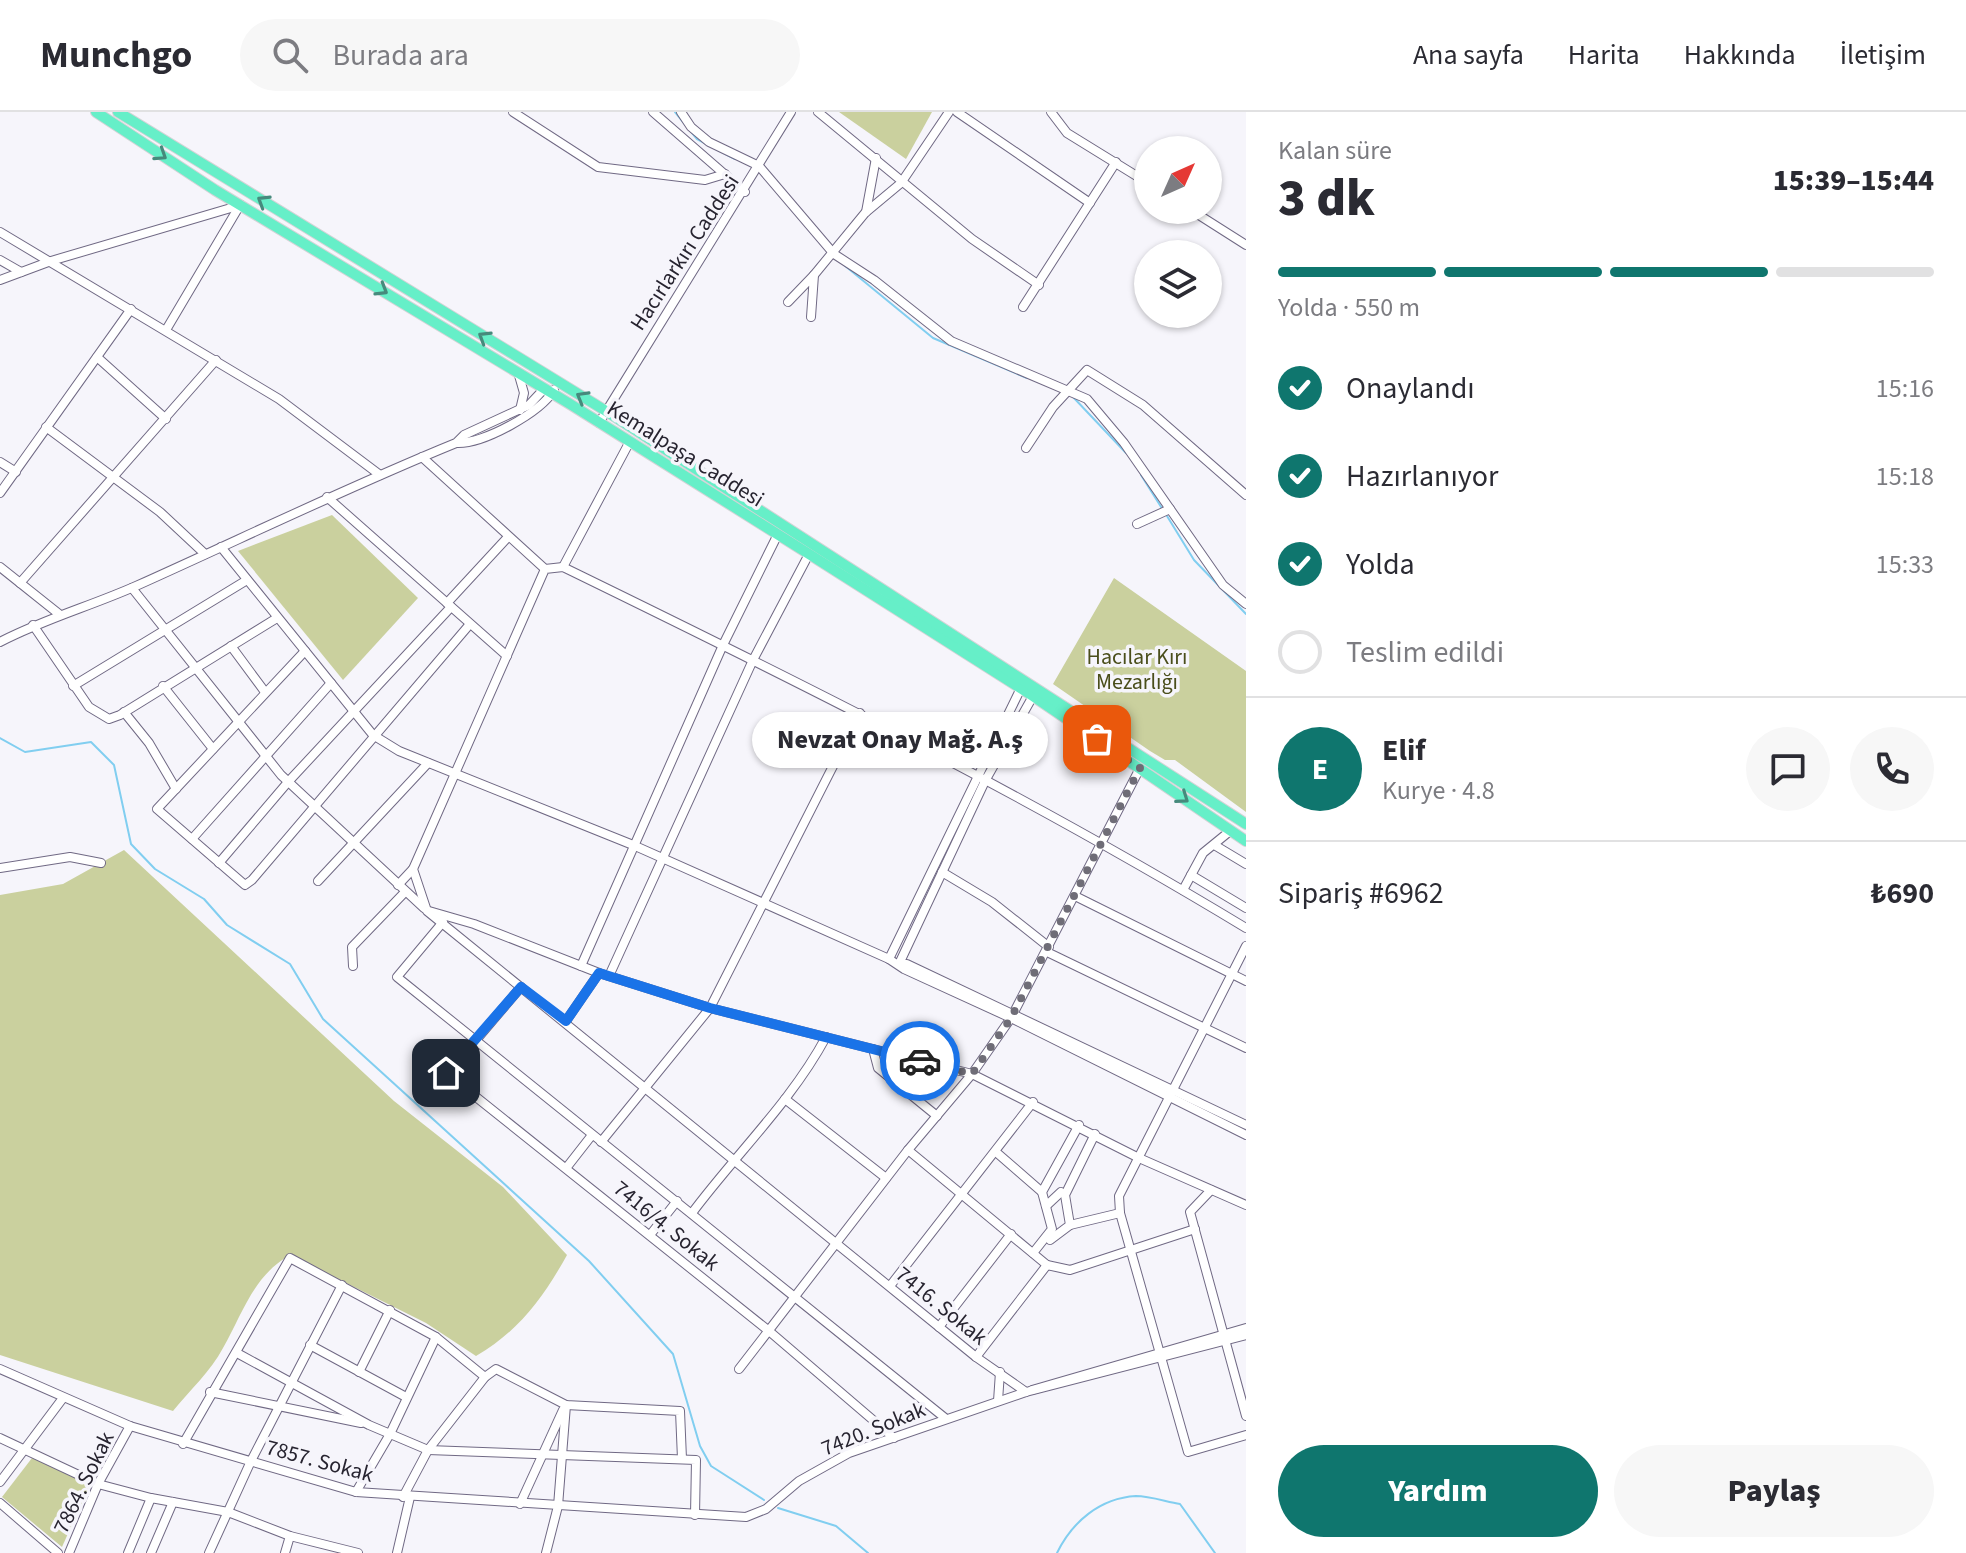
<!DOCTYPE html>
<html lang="tr">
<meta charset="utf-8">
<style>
body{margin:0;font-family:"Source Sans 3",sans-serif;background:#f7f7f7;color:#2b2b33;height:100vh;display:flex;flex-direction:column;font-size:30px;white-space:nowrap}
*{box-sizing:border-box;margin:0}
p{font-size:26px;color:#7c7c81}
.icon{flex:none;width:44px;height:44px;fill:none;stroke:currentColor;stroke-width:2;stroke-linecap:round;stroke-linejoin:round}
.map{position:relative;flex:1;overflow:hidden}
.side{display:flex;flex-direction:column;background:#fff;width:720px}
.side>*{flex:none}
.needle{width:52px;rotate:45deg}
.fabs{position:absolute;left:1134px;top:24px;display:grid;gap:16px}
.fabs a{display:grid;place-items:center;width:88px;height:88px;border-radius:50%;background:#fff;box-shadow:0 2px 6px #0004;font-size:40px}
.pin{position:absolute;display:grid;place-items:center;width:68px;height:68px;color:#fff;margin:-34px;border-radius:16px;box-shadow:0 4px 12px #0006}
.courier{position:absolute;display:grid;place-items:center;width:80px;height:80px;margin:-40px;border:6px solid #1a73e8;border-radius:50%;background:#fff;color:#222;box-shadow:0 2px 10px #0007}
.bubble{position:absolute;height:56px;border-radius:28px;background:#fff;box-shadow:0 2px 6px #0004;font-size:26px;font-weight:800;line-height:56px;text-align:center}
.summary em{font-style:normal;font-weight:800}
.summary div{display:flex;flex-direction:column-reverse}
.summary{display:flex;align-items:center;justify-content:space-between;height:136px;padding:0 32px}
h1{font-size:52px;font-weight:800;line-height:60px}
.bar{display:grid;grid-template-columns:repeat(4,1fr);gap:12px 8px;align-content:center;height:96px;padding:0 32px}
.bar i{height:10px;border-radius:6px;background:#e1e1e2}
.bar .selected{background:#0f766e}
.bar p{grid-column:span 4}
.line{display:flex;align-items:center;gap:20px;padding:0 32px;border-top:2px solid #e1e1e2}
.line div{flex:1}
.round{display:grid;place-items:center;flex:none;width:84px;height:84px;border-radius:42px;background:#f7f7f7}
ol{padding:0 32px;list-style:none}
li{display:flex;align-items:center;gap:24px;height:88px}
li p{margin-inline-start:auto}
li .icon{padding:8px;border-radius:50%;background:#0f766e;color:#fff;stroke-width:4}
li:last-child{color:#7c7c81}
li i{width:44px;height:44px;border:4px solid #e1e1e2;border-radius:50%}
.action{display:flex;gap:16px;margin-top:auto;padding:16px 32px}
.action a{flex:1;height:92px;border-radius:48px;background:#0f766e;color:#fff;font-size:32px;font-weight:800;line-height:92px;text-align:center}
.action a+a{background:#f7f7f7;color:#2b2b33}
header{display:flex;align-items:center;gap:48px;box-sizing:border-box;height:112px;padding:0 40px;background:#fff;border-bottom:2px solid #e1e1e2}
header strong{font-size:38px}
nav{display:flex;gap:44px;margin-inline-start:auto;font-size:28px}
.search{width:560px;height:72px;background:#f7f7f7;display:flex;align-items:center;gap:20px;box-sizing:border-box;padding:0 28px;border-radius:44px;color:#7c7c81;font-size:30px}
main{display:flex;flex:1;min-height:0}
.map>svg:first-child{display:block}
.green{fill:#cad09e}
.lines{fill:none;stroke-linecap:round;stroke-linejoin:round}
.stream{stroke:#81cef0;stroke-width:2}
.minor-casing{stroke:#706984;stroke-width:10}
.major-casing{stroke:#d4d3d6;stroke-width:12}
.minor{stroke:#fff;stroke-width:8}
.major{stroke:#66efc8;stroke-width:10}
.oneway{stroke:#468a7c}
.done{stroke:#6f6d77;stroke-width:8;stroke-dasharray:0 14.4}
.route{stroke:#1a73e8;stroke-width:10}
.labels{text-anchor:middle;stroke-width:7;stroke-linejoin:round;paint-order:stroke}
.street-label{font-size:22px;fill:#272430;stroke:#f6f5fb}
.park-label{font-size:22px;fill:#4a4e1b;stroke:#f6f5fb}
</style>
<header>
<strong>Munchgo</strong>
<div class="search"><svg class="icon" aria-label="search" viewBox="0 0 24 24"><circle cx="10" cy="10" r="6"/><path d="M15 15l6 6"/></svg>Burada ara</div>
<nav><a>Ana sayfa</a><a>Harita</a><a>Hakkında</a><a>İletişim</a></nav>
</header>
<main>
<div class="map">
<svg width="1246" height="1441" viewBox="0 0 1246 1441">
<rect width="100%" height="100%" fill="#f6f5fb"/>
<!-- green -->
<g class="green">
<path d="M839,0H932L906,47Z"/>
<path d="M332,403L418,486L343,568L238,439Z"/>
<path d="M1114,466L1246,559V700L1175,648H1165L1150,639L1053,572Z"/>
<path d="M124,738L394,989L503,1075L567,1143C543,1186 519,1219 476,1244L426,1211L290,1143C253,1164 243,1201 223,1236C211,1259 189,1279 173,1299L0,1243V783L63,772Z"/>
<path d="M32,1346L90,1372L62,1435L2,1385Z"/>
</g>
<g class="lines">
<!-- stream -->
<g class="stream">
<path d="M675,0L697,27L735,47"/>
<path d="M844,153L933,226L1027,266"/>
<path d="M1073,285L1126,341"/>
<path d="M1141,363L1163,398"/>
<path d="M1167,404L1194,448L1246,502"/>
<path d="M0,626L25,640L91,630L114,653L131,732L155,757L204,787L227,813L290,852L323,907L589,1149L673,1242L700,1334L711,1354L764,1388"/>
<path d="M778,1396L836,1414L868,1441"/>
<path d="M1057,1441C1072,1410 1100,1386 1136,1384C1150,1384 1167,1390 1180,1392L1215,1441"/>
</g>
<!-- minor casing -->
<g class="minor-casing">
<g id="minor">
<path d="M513,0L598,55L705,68L725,62"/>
<path d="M653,0L745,80"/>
<path d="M681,0L691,15L709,30L759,54L834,142L874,168L951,229L1087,287L1124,331L1223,473L1246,492"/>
<path d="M818,0L972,127L1039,173"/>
<path d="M957,0L1090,91"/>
<path d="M1051,0L1067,21L1148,71"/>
<path d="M1191,98L1246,133"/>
<path d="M866,100L876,46"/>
<path d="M0,120L279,287L380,363"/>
<path d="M0,148L21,160"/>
<path d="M814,163L865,101L901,71L949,0"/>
<path d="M0,168L51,149L241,93"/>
<path d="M788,190L814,163L811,205"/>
<path d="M1023,195L1116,50"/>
<path d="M166,218L240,93"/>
<path d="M97,245L166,307"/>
<path d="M518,260L524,281L520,298"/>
<path d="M599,311L791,0"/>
<path d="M46,315L160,400L205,442"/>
<path d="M457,331C483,332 540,301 554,278"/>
<path d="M1026,336L1053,295L1087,258L1143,293L1246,383"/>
<path d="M422,345L545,457"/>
<path d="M0,350L16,360"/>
<path d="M0,381L131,197"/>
<path d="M327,385L507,544"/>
<path d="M1137,412L1170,397"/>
<path d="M221,435L373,623L399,639L633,733L889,847L904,857L1011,906L1246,1023"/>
<path d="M0,455L59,502"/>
<path d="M563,455L629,331"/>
<path d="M20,471L216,248"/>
<path d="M132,476L281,663L424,796"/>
<path d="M447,491L508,425"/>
<path d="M33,513L89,595L109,607L120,603L277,506"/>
<path d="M0,530C44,507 91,494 136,474C243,426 348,375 456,331L464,323L529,293L544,277"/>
<path d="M231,534L265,580"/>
<path d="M305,539L157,697L245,773L252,768L470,512"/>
<path d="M73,574L247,468"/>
<path d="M163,574L213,637"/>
<path d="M124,600L149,631L176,677"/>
<path d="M192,727L331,571"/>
<path d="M1216,734L1246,752"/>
<path d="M219,751L288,670L451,495"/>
<path d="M0,756L70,745L101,751"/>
<path d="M942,760L992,790L1049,835"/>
<path d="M1191,763L1246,796"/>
<path d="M318,769L428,651"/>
<path d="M398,773L413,757"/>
<path d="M1183,778L1203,741L1230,719"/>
<path d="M1075,784L1246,869"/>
<path d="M429,799L474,812L599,861L710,896L972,962L1139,1046L1246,1093"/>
<path d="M443,810L397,865L945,1306"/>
<path d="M1246,834L1119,1084L1120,1101L1188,1340L1246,1323"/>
<path d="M1047,840L1246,936"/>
<path d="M889,847L1020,578"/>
<path d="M899,852L985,669L1033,584"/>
<path d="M900,852H907L1246,1013"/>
<path d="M353,854L352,835L405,780"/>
<path d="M581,854L723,533L778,422"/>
<path d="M609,864L753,548L809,442"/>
<path d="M566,909L599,861"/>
<path d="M474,927L446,961L769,1219L894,1326"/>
<path d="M476,928L521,875"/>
<path d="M873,937L878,956L937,1004"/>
<path d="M785,987L886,1066"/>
<path d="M601,1030L710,896L860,601"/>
<path d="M908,1038L1047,1153L1070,1158L1195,1117"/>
<path d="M996,1040L1042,1080"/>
<path d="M567,1055L592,1023"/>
<path d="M1211,1078L1190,1100L1246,1304"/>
<path d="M1046,1094L1061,1080"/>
<path d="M692,1101C736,1042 791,990 826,925"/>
<path d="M1070,1113L1120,1101"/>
<path d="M650,1123L677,1089"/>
<path d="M1050,1128L1070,1113L1065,1083L1095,1022"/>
<path d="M1033,1141L1052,1117L1042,1080L1079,1013"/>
<path d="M890,1174L1033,990"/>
<path d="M939,1215L1011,1122"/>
<path d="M310,1233L406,1285"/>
<path d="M237,1241L369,1313L428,1338L696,1348L695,1403"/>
<path d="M976,1245L1047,1153"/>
<path d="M0,1257L130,1314L356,1380L746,1405L766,1397L799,1369L849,1341L1026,1280L1246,1223"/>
<path d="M739,1257L908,1038L972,962L1011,906L1140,656"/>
<path d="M359,1260L390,1198"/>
<path d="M1032,1278L1246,1216"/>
<path d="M210,1280L361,1311"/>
<path d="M1026,1280L976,1245L427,799L413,757L545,457L563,455C795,568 1025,682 1246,816"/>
<path d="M998,1289L1000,1260"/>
<path d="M0,1326L98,1372L151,1386"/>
<path d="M183,1332L290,1146L436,1225L485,1265"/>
<path d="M0,1370L63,1286"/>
<path d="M356,1380L390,1322L436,1225"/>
<path d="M403,1385L428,1338L485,1265L496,1257L566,1293L680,1299L682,1347"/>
<path d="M0,1391L58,1441"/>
<path d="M520,1392L563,1298"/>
<path d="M69,1441L98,1372L130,1314"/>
<path d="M128,1441L151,1386L228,1400L290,1424L358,1441"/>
<path d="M151,1441L173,1390"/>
<path d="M209,1441L251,1349L342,1173"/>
<path d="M285,1441L290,1424"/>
<path d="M397,1441L410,1385"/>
<path d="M546,1441L558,1394L566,1293"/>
</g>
</g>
<!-- major casing -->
<g class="major-casing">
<g id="major">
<path d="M96,0L215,78L570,292L809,442L1033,584L1246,729"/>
<path d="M118,0L606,299L1246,712"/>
</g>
</g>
<!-- minor -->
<use href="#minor" class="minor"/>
<!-- major -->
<use href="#major" class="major"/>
</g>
<!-- one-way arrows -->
<defs><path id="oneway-chevron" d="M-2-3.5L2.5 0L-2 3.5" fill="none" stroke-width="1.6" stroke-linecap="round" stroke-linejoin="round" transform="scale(2)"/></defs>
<g class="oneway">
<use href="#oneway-chevron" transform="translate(161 43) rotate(33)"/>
<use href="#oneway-chevron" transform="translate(263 89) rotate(-148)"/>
<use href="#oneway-chevron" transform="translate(382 178) rotate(31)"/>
<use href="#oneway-chevron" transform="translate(484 225) rotate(-148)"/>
<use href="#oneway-chevron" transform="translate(582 285) rotate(-150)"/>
<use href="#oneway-chevron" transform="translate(1183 686) rotate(35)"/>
</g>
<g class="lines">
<!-- done -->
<path class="done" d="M920,949L972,962L1011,906L1140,656L1097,627"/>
<!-- route -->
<path class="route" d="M446,961L521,875L566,909L599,861L710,896L920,949"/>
</g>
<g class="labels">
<!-- street labels -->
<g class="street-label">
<text transform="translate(684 140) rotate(-57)" y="8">Hacırlarkırı Caddesi</text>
<text transform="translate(686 341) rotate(32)" y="8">Kemalpaşa Caddesi</text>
<text transform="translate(667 1113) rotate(39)" y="8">7416/4. Sokak</text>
<text transform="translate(942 1193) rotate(39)" y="8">7416. Sokak</text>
<text transform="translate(873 1316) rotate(-22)" y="8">7420. Sokak</text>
<text transform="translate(320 1348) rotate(15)" y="8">7857. Sokak</text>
<text transform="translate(83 1370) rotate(-64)" y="8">7864. Sokak</text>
</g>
<!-- park labels -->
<g class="park-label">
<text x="1137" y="552">Hacılar Kırı<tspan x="1137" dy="25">Mezarlığı</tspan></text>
</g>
</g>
</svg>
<div class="fabs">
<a><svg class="needle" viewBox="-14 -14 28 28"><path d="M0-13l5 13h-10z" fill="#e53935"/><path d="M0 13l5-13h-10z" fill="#7c7c81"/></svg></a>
<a><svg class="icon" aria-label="layers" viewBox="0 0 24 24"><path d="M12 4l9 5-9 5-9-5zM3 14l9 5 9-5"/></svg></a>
</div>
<div class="pin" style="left:1097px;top:627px;background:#ea580c"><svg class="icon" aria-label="bag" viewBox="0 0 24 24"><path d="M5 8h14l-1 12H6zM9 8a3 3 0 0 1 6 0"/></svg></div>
<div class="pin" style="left:446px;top:961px;background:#1f2937"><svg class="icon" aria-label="home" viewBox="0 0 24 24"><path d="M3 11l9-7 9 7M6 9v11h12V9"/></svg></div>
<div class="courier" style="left:920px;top:949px"><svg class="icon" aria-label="car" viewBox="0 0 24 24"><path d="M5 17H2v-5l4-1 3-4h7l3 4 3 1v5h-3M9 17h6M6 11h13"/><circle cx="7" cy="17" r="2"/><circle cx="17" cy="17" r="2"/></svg></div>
<div class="bubble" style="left:752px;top:600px;width:296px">Nevzat Onay Mağ. A.ş</div>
</div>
<section class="side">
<div class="summary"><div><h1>3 dk</h1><p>Kalan süre</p></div><em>15:39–15:44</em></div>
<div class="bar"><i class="selected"></i><i class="selected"></i><i class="selected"></i><i></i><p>Yolda · 550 m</p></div>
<ol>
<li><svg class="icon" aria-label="check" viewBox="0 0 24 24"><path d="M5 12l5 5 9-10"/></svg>Onaylandı<p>15:16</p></li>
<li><svg class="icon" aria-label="check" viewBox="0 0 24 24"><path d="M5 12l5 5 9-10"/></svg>Hazırlanıyor<p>15:18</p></li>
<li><svg class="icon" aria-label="check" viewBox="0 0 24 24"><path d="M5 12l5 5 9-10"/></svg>Yolda<p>15:33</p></li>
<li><i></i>Teslim edildi</li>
</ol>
<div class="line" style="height:144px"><b class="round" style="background:#0f766e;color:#fff">E</b><div><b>Elif</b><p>Kurye · 4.8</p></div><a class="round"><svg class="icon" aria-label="chat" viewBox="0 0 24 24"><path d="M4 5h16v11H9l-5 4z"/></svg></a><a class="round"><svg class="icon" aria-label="phone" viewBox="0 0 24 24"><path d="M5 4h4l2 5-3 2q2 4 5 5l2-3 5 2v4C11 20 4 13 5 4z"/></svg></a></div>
<div class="line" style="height:104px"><div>Sipariş #6962</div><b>₺690</b></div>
<div class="action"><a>Yardım</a><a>Paylaş</a></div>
</section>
</main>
